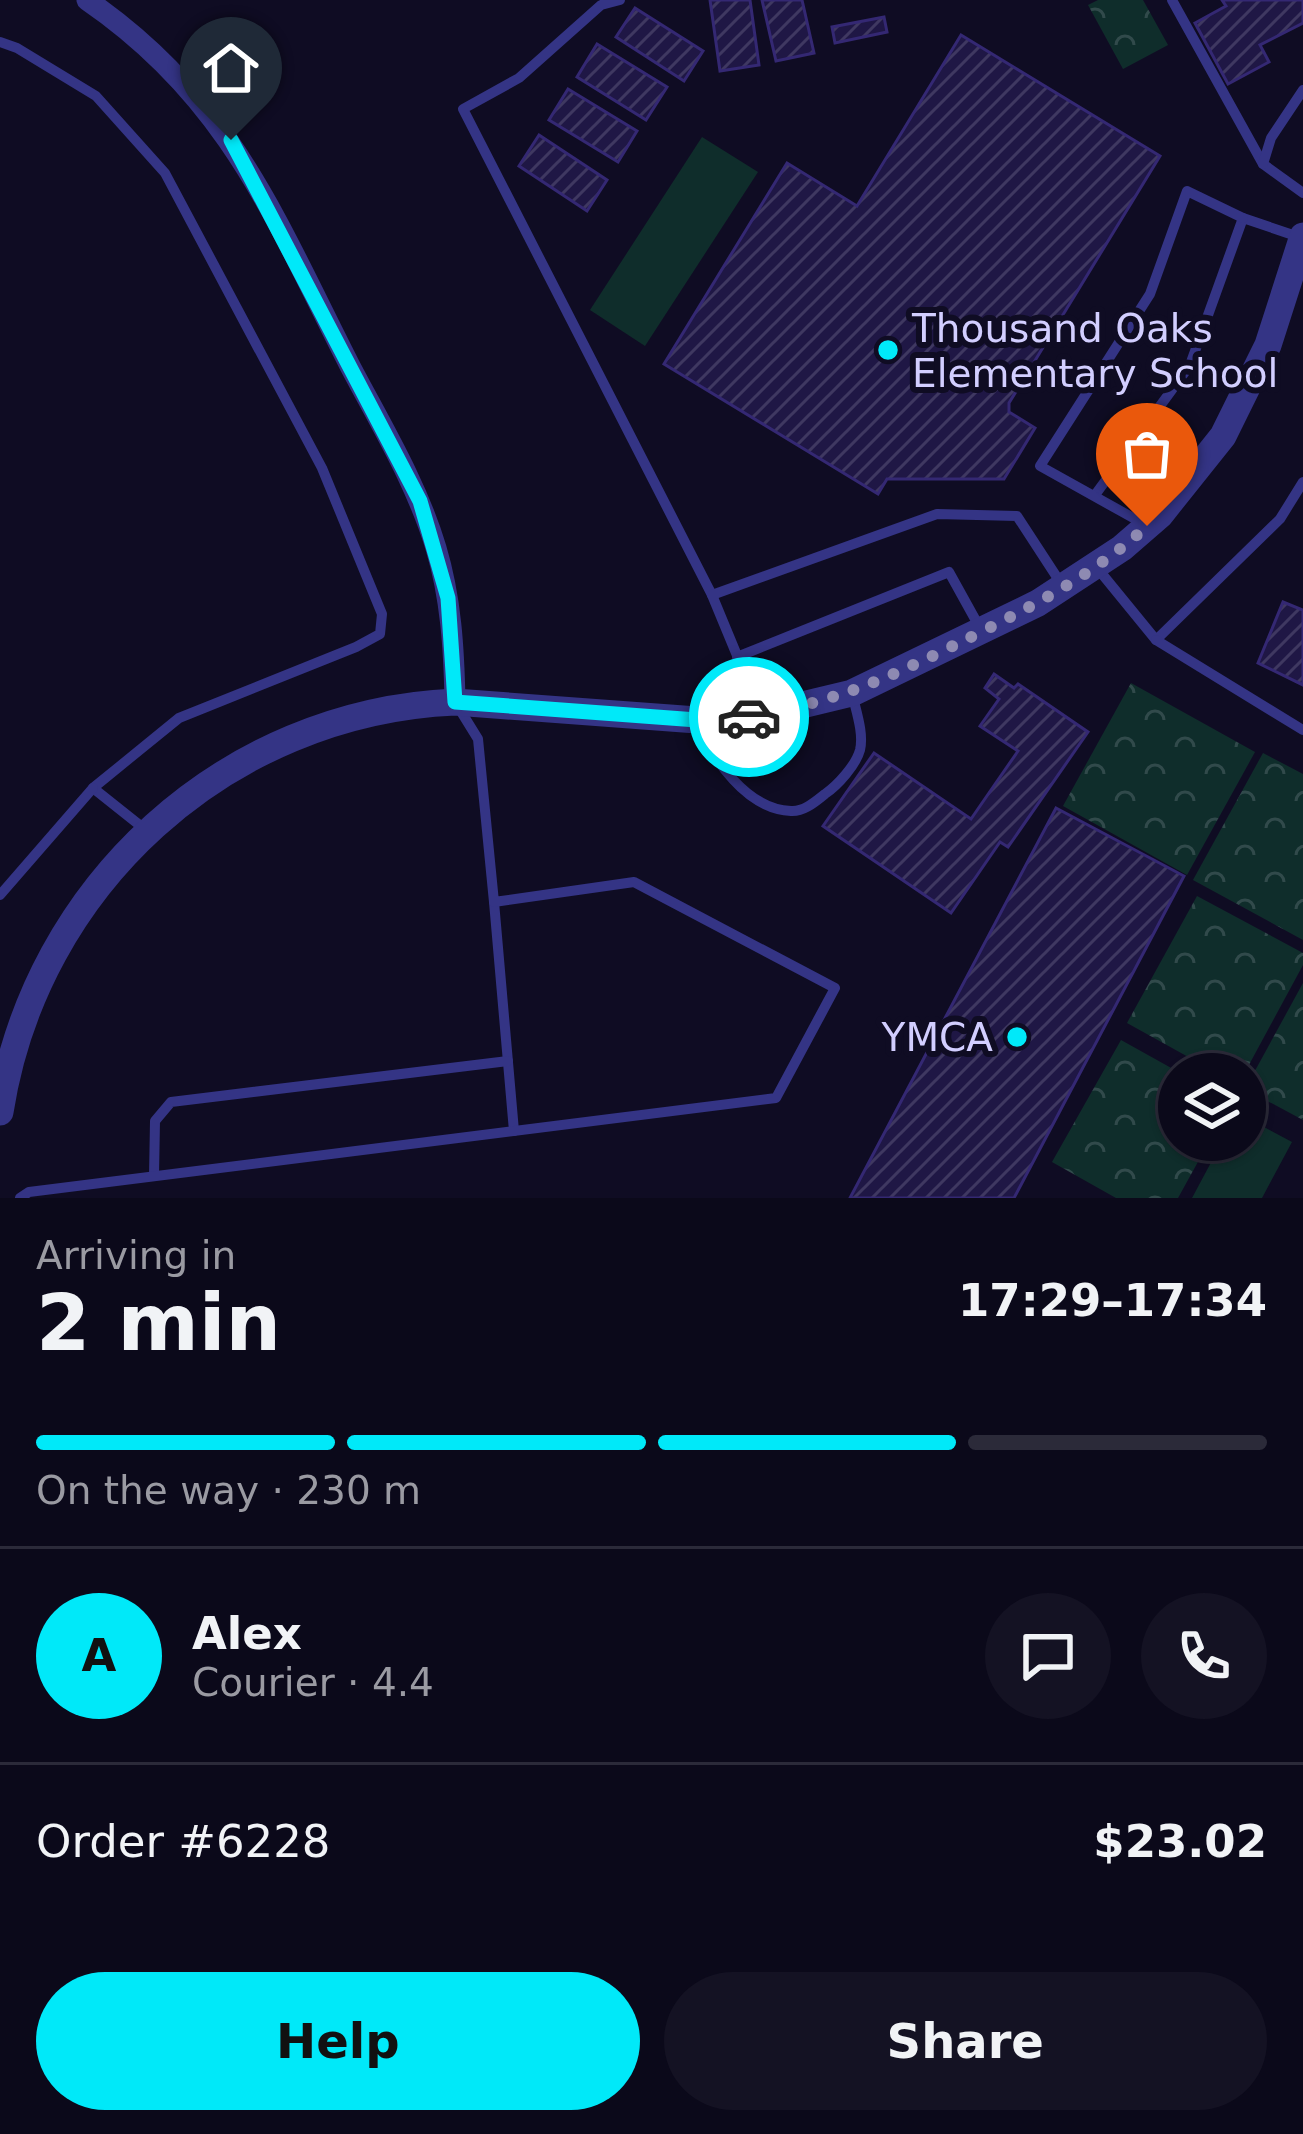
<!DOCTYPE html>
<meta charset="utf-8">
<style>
body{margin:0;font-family:"DejaVu Sans",sans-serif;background:#141223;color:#f1f3f6;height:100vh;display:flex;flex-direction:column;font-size:45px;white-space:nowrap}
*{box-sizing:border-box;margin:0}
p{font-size:39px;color:#9a9aa2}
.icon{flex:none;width:66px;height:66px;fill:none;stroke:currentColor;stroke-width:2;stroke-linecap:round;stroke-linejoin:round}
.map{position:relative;height:1198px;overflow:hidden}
.drawer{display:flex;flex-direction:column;background:#0b091a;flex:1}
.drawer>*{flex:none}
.tools{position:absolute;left:1158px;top:1053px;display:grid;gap:24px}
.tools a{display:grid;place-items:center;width:108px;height:108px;border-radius:50%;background:#0b091a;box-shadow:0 3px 9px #0004,0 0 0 3px #2b2a39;font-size:60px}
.pin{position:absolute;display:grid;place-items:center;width:102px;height:102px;color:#fff;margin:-123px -51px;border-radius:50% 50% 50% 0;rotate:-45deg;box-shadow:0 0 12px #0007}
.pin .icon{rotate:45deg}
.courier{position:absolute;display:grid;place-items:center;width:120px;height:120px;margin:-60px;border:9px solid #00e9f9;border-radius:50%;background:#fff;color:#222;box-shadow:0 3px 15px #0007}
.overview em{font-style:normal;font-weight:700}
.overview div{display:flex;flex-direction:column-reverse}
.overview{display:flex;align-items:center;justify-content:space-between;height:204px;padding:0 36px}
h1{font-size:78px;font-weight:700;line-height:90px}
.bar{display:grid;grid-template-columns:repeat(4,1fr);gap:18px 12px;align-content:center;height:144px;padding:0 36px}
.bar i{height:15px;border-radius:9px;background:#2b2a39}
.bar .active{background:#00e9f9}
.bar p{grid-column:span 4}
.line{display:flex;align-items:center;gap:30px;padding:0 36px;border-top:3px solid #2b2a39}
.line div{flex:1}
.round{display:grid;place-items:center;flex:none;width:126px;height:126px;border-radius:63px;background:#141223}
.primary-button{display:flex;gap:24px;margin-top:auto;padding:24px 36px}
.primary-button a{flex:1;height:138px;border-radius:72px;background:#00e9f9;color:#111;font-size:48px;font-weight:700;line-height:138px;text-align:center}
.primary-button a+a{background:#141223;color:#f1f3f6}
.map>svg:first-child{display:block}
.grass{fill:#0f2d2b}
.park{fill:url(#park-crowns)}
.building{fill:url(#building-hatch);stroke:#342873;stroke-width:3}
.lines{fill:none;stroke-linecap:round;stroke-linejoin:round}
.service{stroke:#343485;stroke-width:10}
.minor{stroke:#343485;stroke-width:21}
.tertiary{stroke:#343485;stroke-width:27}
.done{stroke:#8e8ab2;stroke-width:12;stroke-dasharray:0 21.6}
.route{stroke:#00e9f9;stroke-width:15}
.poi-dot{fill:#00e9f9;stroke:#0f0c23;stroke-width:4.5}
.labels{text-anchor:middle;stroke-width:12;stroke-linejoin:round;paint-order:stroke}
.poi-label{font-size:39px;fill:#d2ceff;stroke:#0f0c23;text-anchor:start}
</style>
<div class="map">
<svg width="1303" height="1198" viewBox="0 0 1303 1198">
<defs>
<pattern id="park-crowns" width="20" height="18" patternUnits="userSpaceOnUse" patternTransform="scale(3)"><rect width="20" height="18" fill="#0f2d2b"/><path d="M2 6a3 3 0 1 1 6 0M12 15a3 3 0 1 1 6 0" fill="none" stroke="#314a4b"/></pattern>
<pattern id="building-hatch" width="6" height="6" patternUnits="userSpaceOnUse" patternTransform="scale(3)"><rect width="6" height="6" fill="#1f1745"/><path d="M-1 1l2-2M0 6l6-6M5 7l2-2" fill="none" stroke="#3f3861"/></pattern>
</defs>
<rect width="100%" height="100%" fill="#0f0c23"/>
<!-- grass -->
<g class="grass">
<path d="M702,137L758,172L645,346L590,310Z"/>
<path d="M1245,1117L1292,1142L1262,1198H1192L1223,1140H1245Z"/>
</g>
<!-- park -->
<g class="park">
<path d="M1098,0H1143L1168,45L1123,69L1088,5Z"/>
<path d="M1131,683L1255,752L1187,875L1063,806Z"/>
<path d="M1263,753L1303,774V940L1193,880Z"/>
<path d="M1197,896L1303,953V965L1244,1074H1219L1127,1023Z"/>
<path d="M1303,983V1120L1245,1089Z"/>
<path d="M1121,1040L1182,1074H1179V1140H1210L1178,1198H1116L1052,1162Z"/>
</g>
<!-- building -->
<g class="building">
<path d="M710,0H750L759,65L720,71Z"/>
<path d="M762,0H802L814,53L776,61Z"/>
<path d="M1222,0H1303V23L1260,45L1269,62L1228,84L1195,23L1226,6Z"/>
<path d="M635,8L703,51L684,81L616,37Z"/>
<path d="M884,17L887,32L835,43L832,27Z"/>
<path d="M961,35L1160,156L1009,403V412L1035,428L1004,479H887L878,494L664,364L787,163L857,206Z"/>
<path d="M597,44L667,87L646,120L577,77Z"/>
<path d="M568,89L637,131L618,162L549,120Z"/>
<path d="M539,135L607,180L587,211L519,166Z"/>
<path d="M1283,602L1303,610V685L1258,663Z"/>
<path d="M994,674L1014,688L1018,684L1088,732L1008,847L1000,842L951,913L823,826L874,753L971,819L1018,751L980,726L999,699L985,688Z"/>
<path d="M1056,808L1184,876L1014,1198H850Z"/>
</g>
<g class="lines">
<!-- service -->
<g class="service">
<path d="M620,0L601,5L519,78L463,109L712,595"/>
<path d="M1172,0L1263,164L1303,193"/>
<path d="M0,42L17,48L96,96L165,173L322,468L382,614L380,634L356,647L179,718L93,788L147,831"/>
<path d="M1263,164L1271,138L1303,90"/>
<path d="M1095,495L1190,365L1243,218L1299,237"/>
<path d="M1144,524L1040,466L1150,294L1187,191L1243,218"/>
<path d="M1098,569L1156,640L1280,519L1303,482"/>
<path d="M1156,640L1303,730"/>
<path d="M737,657L949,572L980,628"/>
<path d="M760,711L712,595L937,514L1017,516L1062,585"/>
<path d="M698,723C713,759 746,809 791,811C804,812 816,801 825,794C838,785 856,765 860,750C864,733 856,711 852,693"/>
<path d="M0,895L93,788"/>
<path d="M494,902L514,1131"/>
<path d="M154,1176L155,1121L171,1102L508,1061"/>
<path d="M20,1198L29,1192L776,1098L835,988L634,882L494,902L478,739L457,705"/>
</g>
<!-- minor -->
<path class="minor" d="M87,0C230,98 275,219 350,366C381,425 417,484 436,548C451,598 454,649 455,702"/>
<!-- tertiary -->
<path class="tertiary" d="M0,1112C35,886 225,712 455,702L697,720L761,715L852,693L1038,603L1122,548L1160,515L1223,436L1268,345L1303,236"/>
</g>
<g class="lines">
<!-- done -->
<path class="done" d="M749,717C843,701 899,673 983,631C1042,601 1098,571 1147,526"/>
<!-- route -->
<path class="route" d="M231,140L420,501L448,598L455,702L697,720L749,717"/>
</g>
<!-- markers -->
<g class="poi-dot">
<circle cx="888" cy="350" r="12"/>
<circle cx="1017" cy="1037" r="12"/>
</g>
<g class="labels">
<!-- poi labels -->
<g class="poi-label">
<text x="912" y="342">Thousand Oaks<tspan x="912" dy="45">Elementary School</tspan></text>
<text x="993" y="1051" text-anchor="end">YMCA</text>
</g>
</g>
</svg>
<div class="tools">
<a><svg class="icon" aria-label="layers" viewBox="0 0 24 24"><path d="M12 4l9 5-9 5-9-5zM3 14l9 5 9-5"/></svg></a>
</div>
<div class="pin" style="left:1147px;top:526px;background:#ea580c"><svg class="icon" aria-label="bag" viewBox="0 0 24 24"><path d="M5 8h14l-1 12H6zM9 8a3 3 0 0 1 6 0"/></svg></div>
<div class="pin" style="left:231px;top:140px;background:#1f2937"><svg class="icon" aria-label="home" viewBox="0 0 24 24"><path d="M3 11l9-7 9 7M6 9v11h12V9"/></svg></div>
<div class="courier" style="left:749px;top:717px"><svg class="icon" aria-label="car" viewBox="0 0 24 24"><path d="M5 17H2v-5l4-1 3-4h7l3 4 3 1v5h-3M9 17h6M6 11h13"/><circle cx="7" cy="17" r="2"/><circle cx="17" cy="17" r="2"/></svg></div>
</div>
<section class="drawer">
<div class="overview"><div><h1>2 min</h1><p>Arriving in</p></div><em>17:29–17:34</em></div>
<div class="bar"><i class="active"></i><i class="active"></i><i class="active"></i><i></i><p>On the way · 230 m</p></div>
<div class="line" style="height:216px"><b class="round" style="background:#00e9f9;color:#111">A</b><div><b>Alex</b><p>Courier · 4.4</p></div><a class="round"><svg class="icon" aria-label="chat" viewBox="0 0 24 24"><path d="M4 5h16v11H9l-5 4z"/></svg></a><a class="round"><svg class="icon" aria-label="phone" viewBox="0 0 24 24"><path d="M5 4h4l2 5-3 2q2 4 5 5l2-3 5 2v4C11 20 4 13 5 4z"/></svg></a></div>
<div class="line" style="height:156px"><div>Order #6228</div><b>$23.02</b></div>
<div class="primary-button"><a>Help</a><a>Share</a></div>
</section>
